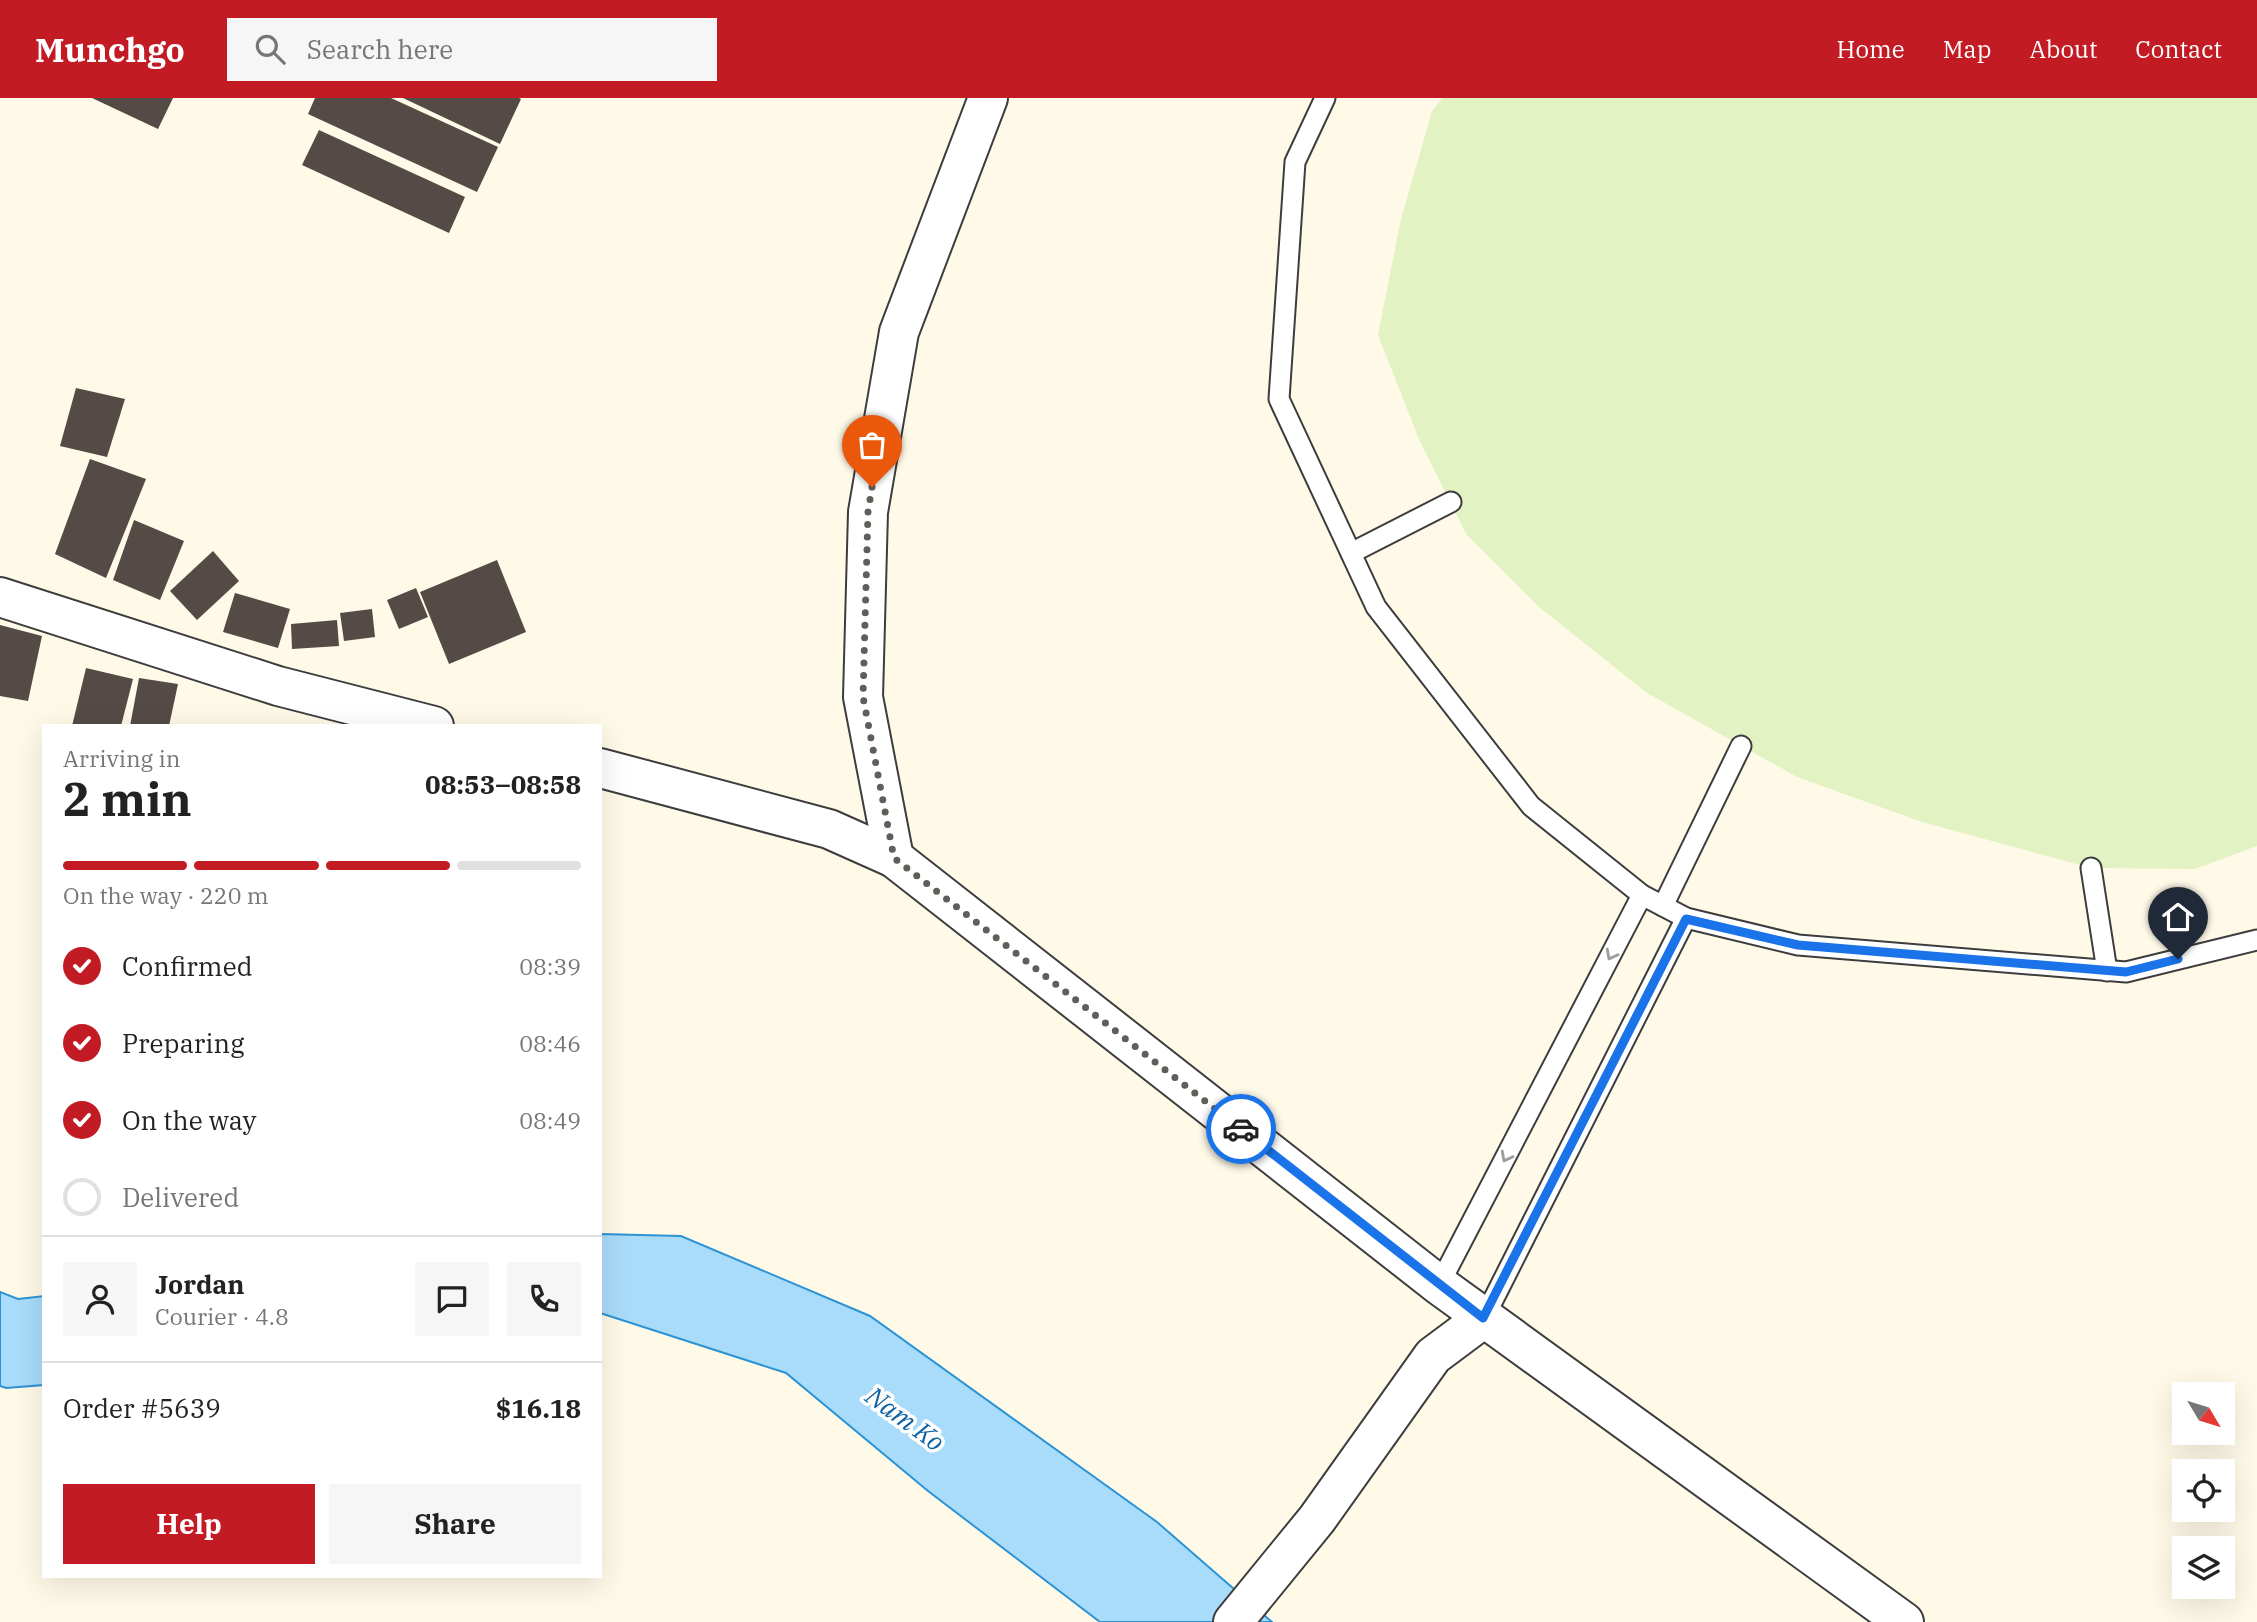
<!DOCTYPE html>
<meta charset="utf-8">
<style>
body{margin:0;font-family:"IBM Plex Serif",serif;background:#f6f6f6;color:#222;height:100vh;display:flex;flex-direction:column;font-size:26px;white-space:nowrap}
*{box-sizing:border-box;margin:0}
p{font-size:23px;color:#767676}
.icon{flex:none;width:38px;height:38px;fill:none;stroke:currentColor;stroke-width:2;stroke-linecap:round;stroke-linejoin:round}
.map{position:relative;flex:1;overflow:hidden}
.drawer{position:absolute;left:42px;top:626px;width:560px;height:854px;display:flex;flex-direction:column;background:#fff;border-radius:0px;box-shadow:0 7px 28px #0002}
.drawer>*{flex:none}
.needle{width:46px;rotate:128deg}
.tools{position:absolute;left:2172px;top:1284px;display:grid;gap:14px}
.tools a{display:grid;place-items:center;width:63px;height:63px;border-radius:0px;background:#fff;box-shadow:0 7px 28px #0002;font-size:35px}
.pin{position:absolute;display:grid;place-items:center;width:60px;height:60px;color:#fff;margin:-72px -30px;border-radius:50% 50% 50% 0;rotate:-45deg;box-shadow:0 0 7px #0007}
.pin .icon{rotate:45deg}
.courier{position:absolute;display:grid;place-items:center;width:70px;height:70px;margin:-35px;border:5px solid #1a73e8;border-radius:50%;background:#fff;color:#222;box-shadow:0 2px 9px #0007}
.headline em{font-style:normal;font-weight:800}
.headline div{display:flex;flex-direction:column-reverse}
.headline{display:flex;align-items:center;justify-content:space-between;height:119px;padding:0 21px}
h1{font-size:46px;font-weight:800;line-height:52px}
.bar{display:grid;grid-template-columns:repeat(4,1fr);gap:10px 7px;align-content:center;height:84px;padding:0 21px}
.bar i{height:9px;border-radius:5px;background:#e0e0e0}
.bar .current{background:#c21b24}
.bar p{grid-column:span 4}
.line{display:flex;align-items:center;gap:18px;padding:0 21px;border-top:2px solid #e0e0e0}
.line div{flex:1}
.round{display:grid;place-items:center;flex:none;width:74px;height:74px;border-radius:0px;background:#f6f6f6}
ol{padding:0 21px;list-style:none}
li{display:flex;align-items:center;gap:21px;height:77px}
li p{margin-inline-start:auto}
li .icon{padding:7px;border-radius:50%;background:#c21b24;color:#fff;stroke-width:4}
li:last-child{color:#767676}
li i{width:38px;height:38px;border:4px solid #e0e0e0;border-radius:50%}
.cta{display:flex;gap:14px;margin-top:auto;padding:14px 21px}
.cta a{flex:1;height:80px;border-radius:0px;background:#c21b24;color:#fff;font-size:28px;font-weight:800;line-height:80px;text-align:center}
.cta a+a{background:#f6f6f6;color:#222}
header{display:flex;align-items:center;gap:42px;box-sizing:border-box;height:98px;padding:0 35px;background:#c21b24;color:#fff}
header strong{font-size:33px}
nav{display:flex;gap:38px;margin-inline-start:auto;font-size:24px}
.search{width:490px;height:63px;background:#f6f6f6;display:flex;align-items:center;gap:18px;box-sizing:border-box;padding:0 24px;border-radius:0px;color:#767676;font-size:26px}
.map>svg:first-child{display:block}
.pitch{fill:#e2f2c2}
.water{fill:#a9dcfa;stroke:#2c93d5;stroke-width:2}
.building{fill:#544b46}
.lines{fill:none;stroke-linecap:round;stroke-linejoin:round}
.service-casing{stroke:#3d3d3d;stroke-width:23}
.minor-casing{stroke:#3d3d3d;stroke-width:42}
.service{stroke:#fff;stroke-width:19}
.minor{stroke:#fff;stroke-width:38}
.oneway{stroke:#9d9d9d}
.done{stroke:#605e58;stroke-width:7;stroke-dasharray:0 12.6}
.route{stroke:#1a73e8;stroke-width:9}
.labels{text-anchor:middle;stroke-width:7;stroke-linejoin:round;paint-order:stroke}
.water-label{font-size:26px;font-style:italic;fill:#0e62a2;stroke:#fff}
</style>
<header>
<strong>Munchgo</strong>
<div class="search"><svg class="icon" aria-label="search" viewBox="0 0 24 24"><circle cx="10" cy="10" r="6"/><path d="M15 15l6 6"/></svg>Search here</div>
<nav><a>Home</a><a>Map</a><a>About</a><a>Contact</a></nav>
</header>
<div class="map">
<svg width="2257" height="1524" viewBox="0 0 2257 1524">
<rect width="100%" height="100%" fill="#fffae8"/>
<!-- pitch -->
<path class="pitch" d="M1442,0H2257V748L2195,771L2091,770L1922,724L1797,679L1647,595L1539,509L1466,436L1418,339L1378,237L1401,121L1432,13Z"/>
<!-- water -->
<g class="water">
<path d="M600,1136L681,1138L870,1218L1157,1424L1272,1524H1100L928,1393L786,1275L600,1215Z"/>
<path d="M0,1194L18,1201L44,1198V1287L6,1290L0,1288Z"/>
</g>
<!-- building -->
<g class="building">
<path d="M92,0H173L158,31Z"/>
<path d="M315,0H391L498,49L477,94L308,16Z"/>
<path d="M403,0H519L521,1L500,46Z"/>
<path d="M319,32L465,99L449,135L302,67Z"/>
<path d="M76,290L125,301L107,359L60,348Z"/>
<path d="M90,361L146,381L106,480L55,456Z"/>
<path d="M134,422L184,443L160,502L113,482Z"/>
<path d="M213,453L239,483L197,522L170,493Z"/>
<path d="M497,462L526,534L449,566L420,494Z"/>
<path d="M416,490L428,519L399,531L387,502Z"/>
<path d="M235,495L290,511L278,550L223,534Z"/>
<path d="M372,511L375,539L344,543L340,515Z"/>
<path d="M337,522L339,548L292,551L291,526Z"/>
<path d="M0,527L42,538L28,603L0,598Z"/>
<path d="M86,570L133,581L121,628H72Z"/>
<path d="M139,580L178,586L169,628H130Z"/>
</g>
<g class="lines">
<!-- service casing -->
<g class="service-casing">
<g id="service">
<path d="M1325,0L1295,64L1279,301L1376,509L1531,708L1642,797L1686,820L1798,847L2126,874L2257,842"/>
<path d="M1351,455L1451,404"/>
<path d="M2091,770L2107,873"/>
<path d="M1663,808L1741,648"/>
<path d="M1439,1187L1642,797"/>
<path d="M1484,1220L1686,820"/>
</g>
</g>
<!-- minor casing -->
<g class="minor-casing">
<g id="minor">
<path d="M0,499L278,588L434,628"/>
<path d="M600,670L829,731L894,760L1439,1187L1904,1524"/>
<path d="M894,760L863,599L868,414L899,234L988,0"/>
<path d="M1233,1524L1317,1421L1433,1258L1484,1220"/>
</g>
</g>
<!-- service -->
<use href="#service" class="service"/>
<!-- minor -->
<use href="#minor" class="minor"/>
</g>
<!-- one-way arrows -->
<defs><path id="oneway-chevron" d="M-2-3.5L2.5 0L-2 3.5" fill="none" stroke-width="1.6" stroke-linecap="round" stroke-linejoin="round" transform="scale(1.75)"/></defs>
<g class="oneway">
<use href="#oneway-chevron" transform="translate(1611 857) rotate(118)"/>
<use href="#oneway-chevron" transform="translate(1506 1059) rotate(118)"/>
</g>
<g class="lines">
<!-- done -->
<path class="done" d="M872,389L868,414L863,599L894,760L1241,1031"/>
<!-- route -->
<path class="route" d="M1241,1031L1483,1220L1686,821L1798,847L2126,874L2178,861"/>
</g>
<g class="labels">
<!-- water labels -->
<g class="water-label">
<text transform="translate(905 1321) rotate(36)" y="9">Nam Ko</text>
</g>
</g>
</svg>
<div class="tools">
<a><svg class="needle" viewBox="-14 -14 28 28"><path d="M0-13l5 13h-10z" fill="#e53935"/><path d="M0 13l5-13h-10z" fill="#767676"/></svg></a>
<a><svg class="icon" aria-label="locate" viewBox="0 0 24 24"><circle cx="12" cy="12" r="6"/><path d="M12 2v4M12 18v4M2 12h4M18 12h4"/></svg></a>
<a><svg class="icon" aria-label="layers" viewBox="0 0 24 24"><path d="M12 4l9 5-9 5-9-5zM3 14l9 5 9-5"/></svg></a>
</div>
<div class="pin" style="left:872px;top:389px;background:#ea580c"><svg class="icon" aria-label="bag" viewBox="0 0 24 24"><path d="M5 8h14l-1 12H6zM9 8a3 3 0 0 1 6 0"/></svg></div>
<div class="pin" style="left:2178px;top:861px;background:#1f2937"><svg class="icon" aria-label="home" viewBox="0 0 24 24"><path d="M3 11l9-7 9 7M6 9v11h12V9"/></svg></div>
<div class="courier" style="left:1241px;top:1031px"><svg class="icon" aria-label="car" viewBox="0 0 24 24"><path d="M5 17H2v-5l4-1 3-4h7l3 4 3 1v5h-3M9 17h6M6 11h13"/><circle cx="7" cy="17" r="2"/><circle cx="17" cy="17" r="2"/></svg></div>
<section class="drawer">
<div class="headline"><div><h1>2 min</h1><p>Arriving in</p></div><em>08:53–08:58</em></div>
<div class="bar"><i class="current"></i><i class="current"></i><i class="current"></i><i></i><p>On the way · 220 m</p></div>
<ol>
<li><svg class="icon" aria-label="check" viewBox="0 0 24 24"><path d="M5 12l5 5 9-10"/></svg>Confirmed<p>08:39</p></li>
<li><svg class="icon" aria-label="check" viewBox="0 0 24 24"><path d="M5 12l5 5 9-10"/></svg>Preparing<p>08:46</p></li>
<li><svg class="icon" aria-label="check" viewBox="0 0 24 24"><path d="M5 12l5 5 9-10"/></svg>On the way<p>08:49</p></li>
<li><i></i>Delivered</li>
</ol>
<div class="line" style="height:126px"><a class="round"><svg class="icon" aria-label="person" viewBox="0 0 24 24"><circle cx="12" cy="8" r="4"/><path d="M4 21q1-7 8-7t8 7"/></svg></a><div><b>Jordan</b><p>Courier · 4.8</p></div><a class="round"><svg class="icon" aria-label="chat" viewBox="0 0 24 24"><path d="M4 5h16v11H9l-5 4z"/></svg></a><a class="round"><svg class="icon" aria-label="phone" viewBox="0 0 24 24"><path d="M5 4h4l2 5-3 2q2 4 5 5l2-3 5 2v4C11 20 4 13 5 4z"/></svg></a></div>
<div class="line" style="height:91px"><div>Order #5639</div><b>$16.18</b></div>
<div class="cta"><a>Help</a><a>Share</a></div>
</section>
</div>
